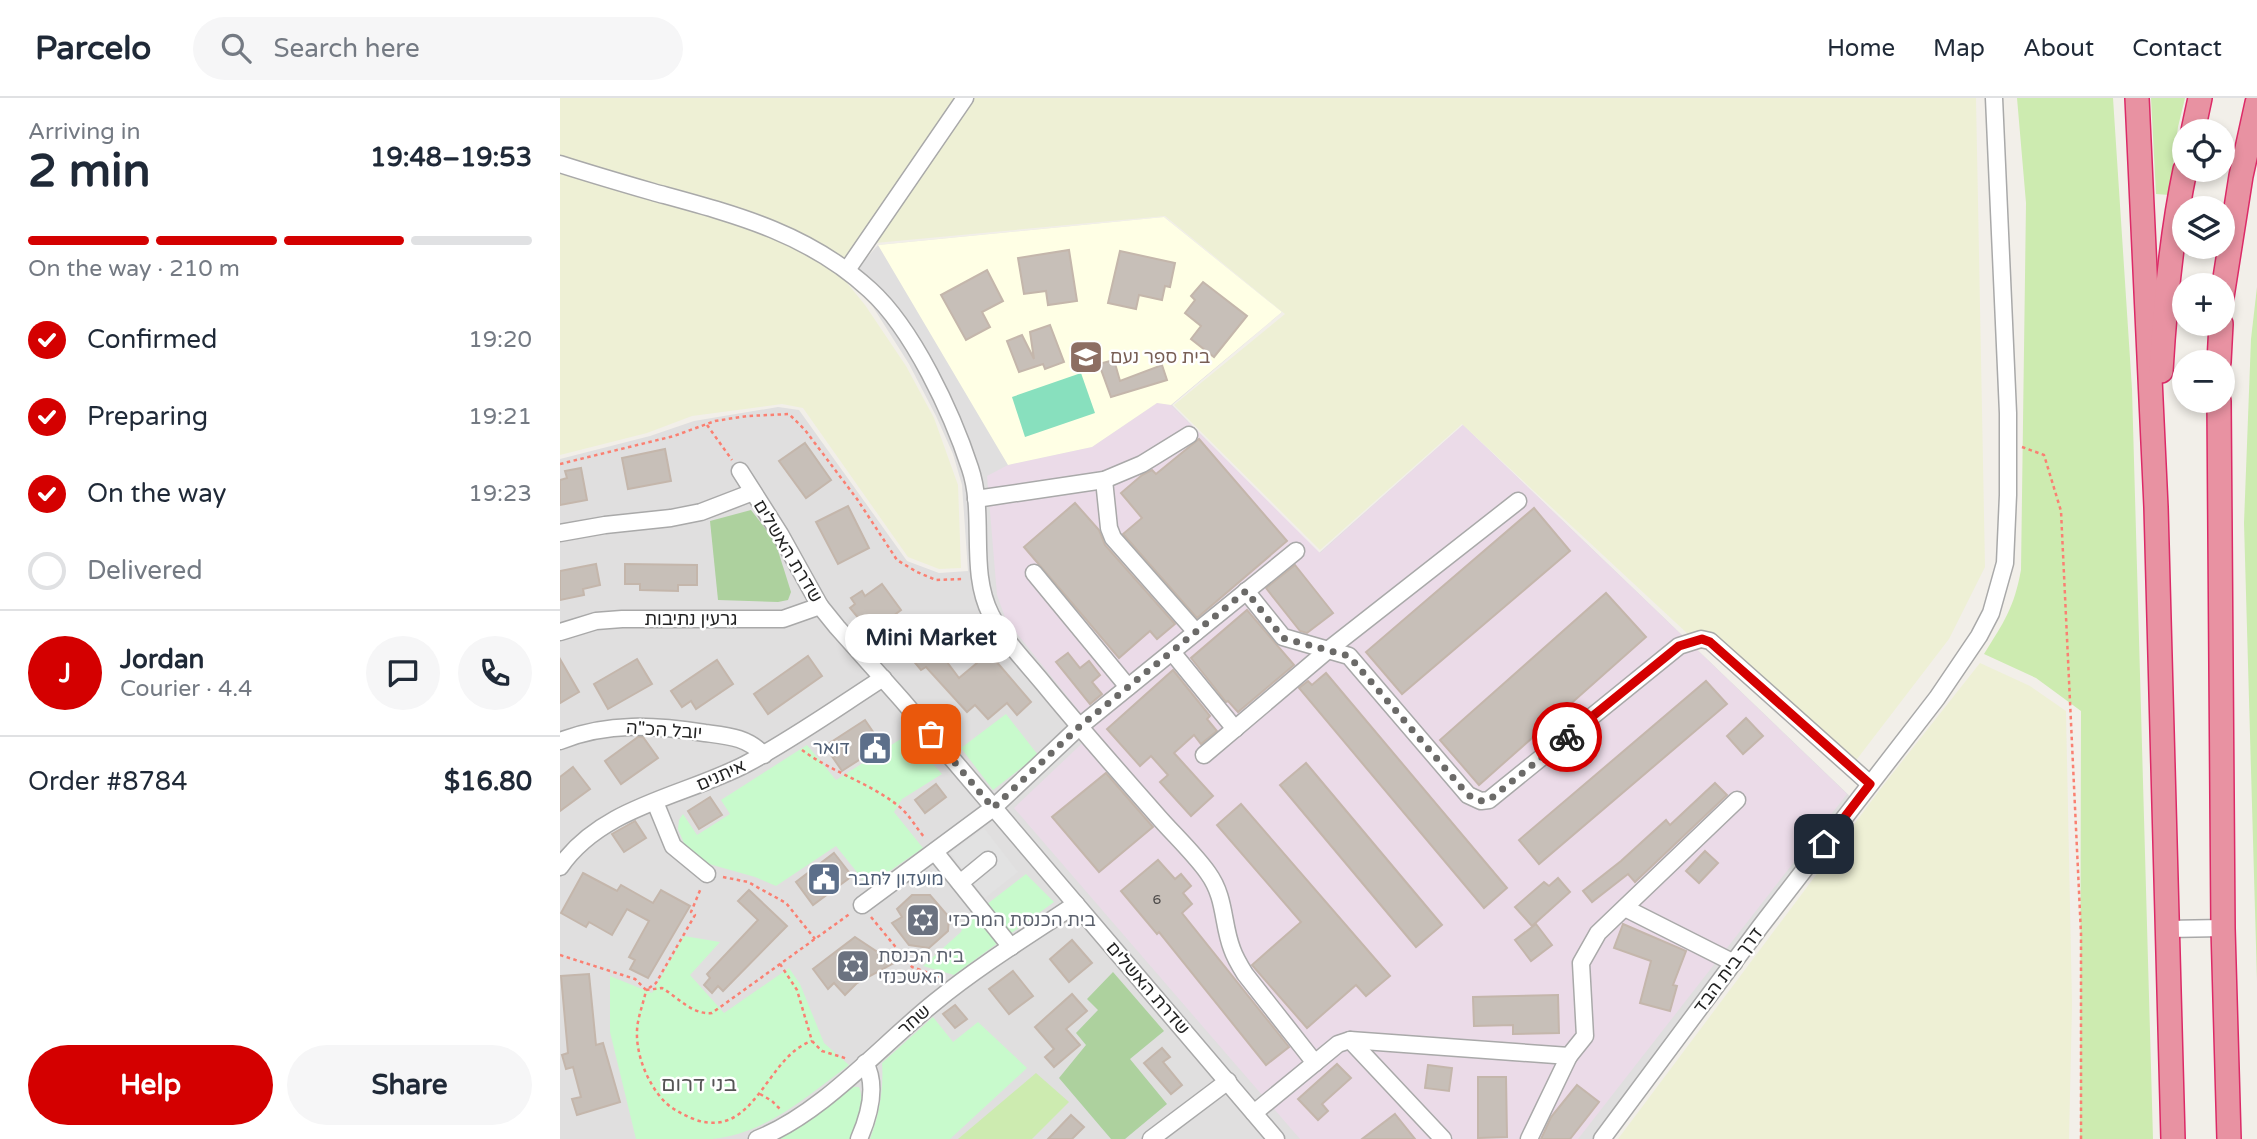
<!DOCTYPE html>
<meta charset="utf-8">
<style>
body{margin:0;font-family:"Varela Round","Noto Sans Hebrew",sans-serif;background:#f6f6f7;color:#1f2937;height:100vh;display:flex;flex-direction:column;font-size:26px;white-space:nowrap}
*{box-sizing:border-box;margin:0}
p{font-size:23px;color:#747a83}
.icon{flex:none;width:38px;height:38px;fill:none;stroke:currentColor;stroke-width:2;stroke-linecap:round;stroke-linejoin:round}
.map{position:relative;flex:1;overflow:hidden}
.drawer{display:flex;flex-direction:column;background:#fff;width:560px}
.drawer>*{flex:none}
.fabs{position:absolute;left:1612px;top:21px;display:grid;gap:14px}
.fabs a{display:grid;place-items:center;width:63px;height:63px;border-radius:50%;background:#fff;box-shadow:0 4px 10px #0003;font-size:35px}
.pin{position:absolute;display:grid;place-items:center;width:60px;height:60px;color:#fff;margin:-30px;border-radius:14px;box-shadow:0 4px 10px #0006}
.courier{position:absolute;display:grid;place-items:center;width:70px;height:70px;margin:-35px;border:5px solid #d40000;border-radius:50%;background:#fff;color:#222;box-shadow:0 2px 9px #0007}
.bubble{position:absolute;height:49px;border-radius:24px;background:#fff;box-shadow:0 4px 10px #0003;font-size:23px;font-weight:800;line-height:49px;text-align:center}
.summary em{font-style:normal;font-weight:800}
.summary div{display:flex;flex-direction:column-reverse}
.summary{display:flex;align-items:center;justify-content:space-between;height:119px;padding:0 28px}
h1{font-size:46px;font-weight:800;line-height:52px}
.bar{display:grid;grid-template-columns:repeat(4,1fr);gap:10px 7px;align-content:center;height:84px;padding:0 28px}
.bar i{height:9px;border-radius:5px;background:#e0e1e3}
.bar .selected{background:#d40000}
.bar p{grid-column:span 4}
.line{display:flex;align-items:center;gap:18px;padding:0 28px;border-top:2px solid #e0e1e3}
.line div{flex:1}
.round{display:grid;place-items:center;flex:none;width:74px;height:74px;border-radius:37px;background:#f6f6f7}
ol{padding:0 28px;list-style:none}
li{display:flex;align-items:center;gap:21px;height:77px}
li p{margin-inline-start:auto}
li .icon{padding:7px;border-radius:50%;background:#d40000;color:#fff;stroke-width:4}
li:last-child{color:#747a83}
li i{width:38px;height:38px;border:4px solid #e0e1e3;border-radius:50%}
.cta{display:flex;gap:14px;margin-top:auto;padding:14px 28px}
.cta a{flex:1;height:80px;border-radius:42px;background:#d40000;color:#fff;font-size:28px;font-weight:800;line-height:80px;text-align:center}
.cta a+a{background:#f6f6f7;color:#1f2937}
header{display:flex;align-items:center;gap:42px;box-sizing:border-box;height:98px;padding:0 35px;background:#fff;border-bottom:2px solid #e0e1e3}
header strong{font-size:33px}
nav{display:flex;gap:38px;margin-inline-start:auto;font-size:24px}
.search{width:490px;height:63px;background:#f6f6f7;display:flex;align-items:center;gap:18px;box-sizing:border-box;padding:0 24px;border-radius:38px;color:#747a83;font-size:26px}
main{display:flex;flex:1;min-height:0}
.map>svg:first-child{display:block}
.residential{fill:#e0dfdf}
.industrial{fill:#ebdbe8}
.education{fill:#ffffe5}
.farmland{fill:#eef0d5}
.grass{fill:#cdebb0}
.forest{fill:#add19e}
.park{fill:#c8facc}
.pitch{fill:#88e0be}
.parking{fill:#e2e2e2}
.building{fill:#c7bfb8;stroke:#c4b6ab;stroke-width:2}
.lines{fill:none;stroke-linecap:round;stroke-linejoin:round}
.minor-casing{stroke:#a9a9a9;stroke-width:19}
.highway-casing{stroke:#dc2a67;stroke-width:26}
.path{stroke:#fa8072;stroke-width:2.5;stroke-dasharray:3.5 3.5;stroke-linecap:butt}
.minor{stroke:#fff;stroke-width:16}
.highway{stroke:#e892a2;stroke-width:23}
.done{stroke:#6b6a68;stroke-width:7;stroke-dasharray:0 12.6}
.route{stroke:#d40000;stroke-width:9}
.labels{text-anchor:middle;stroke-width:5;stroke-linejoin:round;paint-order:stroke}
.number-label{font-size:14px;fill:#4b4948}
.education-label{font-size:18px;fill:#785e54;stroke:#fff;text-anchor:start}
.street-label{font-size:18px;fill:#222;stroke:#fff}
.service-label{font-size:18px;fill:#4e5e75;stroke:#fff;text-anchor:end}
.worship-label{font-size:18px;fill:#5b616d;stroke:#fff;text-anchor:start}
.quarter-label{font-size:21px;fill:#555;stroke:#fff}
</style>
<header>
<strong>Parcelo</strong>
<div class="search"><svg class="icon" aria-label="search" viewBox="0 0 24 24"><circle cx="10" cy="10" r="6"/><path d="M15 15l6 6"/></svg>Search here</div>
<nav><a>Home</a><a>Map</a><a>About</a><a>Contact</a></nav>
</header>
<main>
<section class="drawer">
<div class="summary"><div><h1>2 min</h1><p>Arriving in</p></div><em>19:48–19:53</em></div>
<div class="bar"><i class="selected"></i><i class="selected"></i><i class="selected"></i><i></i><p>On the way · 210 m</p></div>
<ol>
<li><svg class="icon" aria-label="check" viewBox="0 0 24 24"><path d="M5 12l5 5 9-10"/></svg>Confirmed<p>19:20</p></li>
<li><svg class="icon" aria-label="check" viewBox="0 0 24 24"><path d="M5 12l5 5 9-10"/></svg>Preparing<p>19:21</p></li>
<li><svg class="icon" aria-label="check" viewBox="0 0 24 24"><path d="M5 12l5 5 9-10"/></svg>On the way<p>19:23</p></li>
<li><i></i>Delivered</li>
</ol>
<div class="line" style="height:126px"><b class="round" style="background:#d40000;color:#fff">J</b><div><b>Jordan</b><p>Courier · 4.4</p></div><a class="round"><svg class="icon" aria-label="chat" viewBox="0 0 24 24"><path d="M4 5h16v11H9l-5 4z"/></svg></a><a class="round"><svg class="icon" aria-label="phone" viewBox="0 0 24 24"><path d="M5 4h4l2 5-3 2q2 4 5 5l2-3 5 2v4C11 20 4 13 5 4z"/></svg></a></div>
<div class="line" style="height:91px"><div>Order #8784</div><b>$16.80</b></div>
<div class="cta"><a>Help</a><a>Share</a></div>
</section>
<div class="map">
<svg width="1697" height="1041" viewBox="0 0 1697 1041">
<rect width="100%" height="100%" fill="#f2efe9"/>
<!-- residential -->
<path class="residential" d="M604,119L722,214L612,307L759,455L903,327L1296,704L1302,712L1172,879L1054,1041H0V361L90,338L134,323L218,309L239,312L347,463L379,475L408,473L402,387L393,356L376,318L349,266L313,209L287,182L318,147Z"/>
<!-- industrial -->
<path class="industrial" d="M597,305L611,307L760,455L903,327L1287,696L1018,1041H740L454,710L535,633L446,522L437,497L427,378L448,367L532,349Z"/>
<!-- education -->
<path class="education" d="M604,119L722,214L611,307L597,305L532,349L448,367L318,147Z"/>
<!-- farmland -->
<g class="farmland">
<path d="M0,0H1416L1425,469L1389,541L1294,665L1129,537L902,326L760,452L614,307L725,216L605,118L315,145L283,180L305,207L346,268L374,320L398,387L401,470L379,471L348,459L243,310L222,306L132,318L87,335L0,357Z"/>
<path d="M1420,565L1470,588L1506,613L1512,907L1509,1041H1058L1325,685Z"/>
</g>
<!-- grass -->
<g class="grass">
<path d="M1457,0H1553L1572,291L1593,1041H1520L1521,613L1476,580L1424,556C1444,524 1454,510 1461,472L1466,105Z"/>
<path d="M1591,0H1625L1618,29L1609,97L1596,96Z"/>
<path d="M1697,189V883L1684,425L1691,241Z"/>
<path d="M476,975L509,1004L472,1041H398Z"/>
</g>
<!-- forest -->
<g class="forest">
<path d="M191,412L215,443L231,494L228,502L218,504L158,502L150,423Z"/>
<path d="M553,874L604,933L570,961L607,1006L565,1041H551L499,980L526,947L516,935L538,912L527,901Z"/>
</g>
<!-- park -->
<g class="park">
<path d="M446,616L478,657L433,692L401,650Z"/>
<path d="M347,637L382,676L342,701L334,714L363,750L308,788L276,748L216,788L195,779L142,764L126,750L118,731L119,722L123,716L137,737L170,716L161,702L247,647L276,682Z"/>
<path d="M466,776L494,804L394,877L363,868L401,834L405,823Z"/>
<path d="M124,838L160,844L130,877L164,915L229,870L240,886L264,945L289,967C249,997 204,1037 152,1041C127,1041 101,1041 76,1041L50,934V878L92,895Z"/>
<path d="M373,919L393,944L418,924L467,970L390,1041H310C319,1017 324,991 322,965Z"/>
<path d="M291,989H299C306,1006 297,1025 291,1041H219Z"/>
</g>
<!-- pitch -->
<path class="pitch" d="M521,275L535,315L465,339L452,299Z"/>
<!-- parking -->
<path class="parking" d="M424,730L458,774L425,800L390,755Z"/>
<!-- building -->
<g class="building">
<path d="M509,152L517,203L488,207L486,193L464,196L458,160Z"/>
<path d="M560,153L615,165L610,189L605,188L602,202L579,197L576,211L548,205Z"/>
<path d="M427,172L443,203L422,214L430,229L406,242L381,197Z"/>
<path d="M643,184L687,218L654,259L631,241L641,228L625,215L635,202L631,198Z"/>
<path d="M490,227L504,264L485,271L483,266L459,274L447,243L462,237L474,261L470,234Z"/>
<path d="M554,262L560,283L602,267L607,282L551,299L539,266Z"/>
<path d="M639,341L727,443L637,520L563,436L582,420L561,395L582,377L592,372L596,376Z"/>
<path d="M245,345L271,382L246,400L219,363Z"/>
<path d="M105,351L111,383L68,391L62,360Z"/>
<path d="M21,370L27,402L0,407V382L7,380L5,373Z"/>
<path d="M515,405L539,432L545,447L615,526L597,541L590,533L559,560L464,449Z"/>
<path d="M288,408L309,450L278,466L256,424Z"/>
<path d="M974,410L1010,453L842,596L806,554Z"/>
<path d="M36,466L40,487L23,491L24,497L0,502V473Z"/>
<path d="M65,466L137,467V487H118V493L80,492V486H65Z"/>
<path d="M735,467L773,515L747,535L740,533L706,490Z"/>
<path d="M322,486L341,512L313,533L302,519L299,521L290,510L295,506L291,500L302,493L305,498Z"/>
<path d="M1046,495L1086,539L919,687L880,642Z"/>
<path d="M687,512L734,567L678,614L668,603L666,604L631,560Z"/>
<path d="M403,520L414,535L403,543L392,528Z"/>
<path d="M372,544L399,580L429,555L471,604L457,617L447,605L428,621L415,607L407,614L366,569L361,572L351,560Z"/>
<path d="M508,555L520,570L529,563L540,577L532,584L542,596L530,606L496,564Z"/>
<path d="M248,558L262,578L208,616L194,596Z"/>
<path d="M0,561L19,594L0,605Z"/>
<path d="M77,561L92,586L48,611L34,586Z"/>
<path d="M157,562L173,586L136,611L131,603L122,609L111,593Z"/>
<path d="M613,572L650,618L647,621L657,633L641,646L634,637L614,655L653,698L631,718L600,684L608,677L591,658L580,668L547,631Z"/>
<path d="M766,575L947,790L924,810L739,590L748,583L752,587Z"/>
<path d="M1146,583L1167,606L979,766L959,742Z"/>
<path d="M1186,620L1203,638L1183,656L1167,638Z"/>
<path d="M305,622L322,647L282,673L265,648Z"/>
<path d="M78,639H83L98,660L61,686L45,663Z"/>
<path d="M746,665L882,827L856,849L720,687Z"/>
<path d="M13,669L30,691L0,713V679Z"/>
<path d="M546,675L593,729L539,774L492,719Z"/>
<path d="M1155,685L1167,697L1075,784L1068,776L1032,804L1023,793L1061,763L1106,722L1110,727Z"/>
<path d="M376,686L386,699L365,715L355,702Z"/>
<path d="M150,699L162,717L139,731L128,713Z"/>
<path d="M681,706L830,878L806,898L796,887L747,930L692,867L741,824L657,727Z"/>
<path d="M75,723L86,740L64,754L52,736Z"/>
<path d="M1145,753L1158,765L1139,785L1126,773Z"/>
<path d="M274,755L292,778L253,807L236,784Z"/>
<path d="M598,762L615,781L621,776L631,788L623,795L632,806L622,815L729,949L706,967L599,834L597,836L561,793Z"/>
<path d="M23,775L57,793L61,787L93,805L101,792L130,808L88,880L70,871L75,862L69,859L89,823L67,811L52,837L29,824L26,829L1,815Z"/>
<path d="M998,780L1010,794L972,828L955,809L984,784L989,788Z"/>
<path d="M189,792L227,828L163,893L158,888L152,895L144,887L150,880L147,876L198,822L178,803Z"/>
<path d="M352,797H370L389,819L388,833L369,850L349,847L332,825L342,819L337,811Z"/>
<path d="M976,826L992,847L971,863L955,842Z"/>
<path d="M1063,826L1126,853L1113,887L1117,888L1110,913L1080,905L1091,863L1054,850Z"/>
<path d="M295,839L334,865L297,885L285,897L274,885L268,891L253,871Z"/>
<path d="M512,842L532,865L509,884L490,861Z"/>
<path d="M453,873L473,898L449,916L429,891Z"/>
<path d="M29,876L36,947L43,945L60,1004L17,1017L12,1001L21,999L13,969L6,971L2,957L8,955L1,878Z"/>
<path d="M512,896L527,913L506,931L520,947L494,969L485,959L494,951L475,929Z"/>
<path d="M998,897L999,935L953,936V927L914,928L913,899Z"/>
<path d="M395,907L407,921L395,930L383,916Z"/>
<path d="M602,950L610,959L603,964L622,987L611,996L584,965Z"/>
<path d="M777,966L791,980L762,1006L768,1013L758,1022L738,1001Z"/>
<path d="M868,967L892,970L889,993L865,990Z"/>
<path d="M918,979H946L947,1039L918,1040Z"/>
<path d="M1017,987L1039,1004L1010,1041H981L991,1019Z"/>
<path d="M835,1016L855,1041H802Z"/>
<path d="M511,1017L524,1029L512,1041H488Z"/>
</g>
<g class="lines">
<!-- minor casing -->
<g class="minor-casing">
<g id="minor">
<path d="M0,66C31,76 62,85 93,94C173,116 247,134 310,192C353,231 392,315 410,370C426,417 408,472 431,517C444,542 465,563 483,585C519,629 557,672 595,715C612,735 633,754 648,775C666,800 662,825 672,851C675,860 680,868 685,876L755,965"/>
<path d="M287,172L405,0"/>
<path d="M180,373L220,436L260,508L277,529L342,602L716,1041"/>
<path d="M544,382L549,430L553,440L636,534"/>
<path d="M416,401L544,382L582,366L629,337"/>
<path d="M0,435L45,427L111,420L141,414L193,394"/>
<path d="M474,475L568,589"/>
<path d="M686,493L723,539L789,558L908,697L921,703L929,702L1119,548L1141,541L1150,543L1310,686"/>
<path d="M0,534L36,523L62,521H223L260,508"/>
<path d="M612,554L675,631"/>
<path d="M0,643C48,624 95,627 145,635C168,638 187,639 204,657"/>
<path d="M644,657L768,552L958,403"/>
<path d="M95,704L113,748L147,776"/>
<path d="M375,754L451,849"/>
<path d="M0,769C42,708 125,698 186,666C233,641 278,609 323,580"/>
<path d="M400,785L428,762"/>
<path d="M302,807L433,710L519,629L736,453"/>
<path d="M1065,810L1174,865"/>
<path d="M1607,831L1663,830"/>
<path d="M790,942L883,1041"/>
<path d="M694,1015L778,946L790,942L1009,958L1025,938L1021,865L1038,835L1177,702"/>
<path d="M197,1041C262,1016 320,948 375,904C419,868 468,838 516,806"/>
<path d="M299,1041C309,1018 318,988 305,965"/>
<path d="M591,1041L668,983"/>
<path d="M969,1041L1009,958"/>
<path d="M1042,1041L1200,829L1377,600L1419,538L1431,515L1445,465L1448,397V315L1434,0"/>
</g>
</g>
<!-- highway casing -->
<g class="highway-casing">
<g id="highway">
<path d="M1577,0L1596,409L1613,1041"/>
<path d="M1633,33L1640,0"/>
<path d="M1662,199L1681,78L1697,5"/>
<path d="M1659,264L1661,226"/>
<path d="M1601,273C1605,205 1611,139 1625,72"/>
<path d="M1659,303L1663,830L1669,1041"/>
</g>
</g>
<!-- path -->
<g class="path">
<path d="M147,327L172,362"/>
<path d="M1462,349L1484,357L1501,413L1521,836V1041"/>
<path d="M0,366L114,338L155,323L187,318L229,316L245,332L297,401L337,462L357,474L376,482L404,481"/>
<path d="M242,652C273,675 311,685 341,710C350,718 357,731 365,740"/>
<path d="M163,779L188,784L226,805L255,841"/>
<path d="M311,819L352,869L380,879"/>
<path d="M0,857L75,881L86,892C84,903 80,913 78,924C73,950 86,984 104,1003C113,1012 124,1017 136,1022C196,1041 206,958 252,943"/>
<path d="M220,866L237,892L252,943L262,953L288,961"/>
<path d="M89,890L96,885L135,817L131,814L141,790"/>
<path d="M86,892L102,890C119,900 132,917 152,915L291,815"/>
<path d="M200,996L212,1003L220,1011"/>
</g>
<!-- minor -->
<use href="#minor" class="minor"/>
<!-- highway -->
<use href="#highway" class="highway"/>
</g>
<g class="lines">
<!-- done -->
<path class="done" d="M371,636L433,710L519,629L686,493L723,540L789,558L908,697L920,703L929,702L1007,639"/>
<!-- route -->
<path class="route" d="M1007,639L1119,548L1142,541L1150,544L1310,686L1264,746"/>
</g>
<!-- icons -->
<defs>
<g id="school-square" transform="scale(1.75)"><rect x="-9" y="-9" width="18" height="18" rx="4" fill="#8d6e63" stroke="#fff"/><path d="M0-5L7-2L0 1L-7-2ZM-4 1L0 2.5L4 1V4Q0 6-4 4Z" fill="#fff"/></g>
<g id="civic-square" transform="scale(1.75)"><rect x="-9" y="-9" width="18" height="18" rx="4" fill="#5c6f8a" stroke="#fff"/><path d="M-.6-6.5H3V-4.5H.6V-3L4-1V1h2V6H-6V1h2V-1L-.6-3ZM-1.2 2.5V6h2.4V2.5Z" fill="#fff"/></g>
<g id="synagogue-square" transform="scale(1.75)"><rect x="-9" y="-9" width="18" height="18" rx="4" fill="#6b7280" stroke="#fff"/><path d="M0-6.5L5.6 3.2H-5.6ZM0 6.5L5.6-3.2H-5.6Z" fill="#fff"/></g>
</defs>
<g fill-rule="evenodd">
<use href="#school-square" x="526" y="259"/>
<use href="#civic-square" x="315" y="650"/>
<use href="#civic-square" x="264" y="781"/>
<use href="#synagogue-square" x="363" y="822"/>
<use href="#synagogue-square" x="293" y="868"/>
</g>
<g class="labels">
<!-- number labels -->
<g class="number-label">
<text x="597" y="806">6</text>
</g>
<!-- education labels -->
<g class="education-label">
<text x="550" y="265">בית ספר נעם</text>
</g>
<!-- street labels -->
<g class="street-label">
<text transform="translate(228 453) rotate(59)" y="6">שדרת האשלים</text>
<text x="131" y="527">גרעין נתיבות</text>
<text transform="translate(104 632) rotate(4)" y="6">יובל הכ"ה</text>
<text transform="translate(161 677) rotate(-24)" y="6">איתנים</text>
<text transform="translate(1168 872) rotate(-53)" y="6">דרך בית הבד</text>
<text transform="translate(588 890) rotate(49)" y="6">שדרת האשלים</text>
<text transform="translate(354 922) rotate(-41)" y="6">שחר</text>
</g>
<!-- service labels -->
<g class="service-label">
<text x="290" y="656">דואר</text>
<text x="288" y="787" text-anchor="start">מועדון לחבר</text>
</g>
<!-- worship labels -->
<g class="worship-label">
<text x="388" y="828">בית הכנסת המרכזי</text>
<text x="318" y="864">בית הכנסת<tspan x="318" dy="21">האשכנזי</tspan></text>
</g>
<!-- quarter labels -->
<g class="quarter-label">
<text x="139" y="993">בני דרום</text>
</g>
</g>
</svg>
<div class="fabs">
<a><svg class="icon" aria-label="locate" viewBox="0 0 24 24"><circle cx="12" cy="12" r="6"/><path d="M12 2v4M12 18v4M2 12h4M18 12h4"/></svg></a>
<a><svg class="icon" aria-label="layers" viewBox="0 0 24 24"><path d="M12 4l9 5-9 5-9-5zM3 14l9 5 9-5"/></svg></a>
<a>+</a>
<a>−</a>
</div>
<div class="pin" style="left:371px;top:636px;background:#ea580c"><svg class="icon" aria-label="bag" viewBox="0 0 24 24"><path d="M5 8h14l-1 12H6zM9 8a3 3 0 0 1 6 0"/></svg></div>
<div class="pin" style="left:1264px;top:746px;background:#1f2937"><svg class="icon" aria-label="home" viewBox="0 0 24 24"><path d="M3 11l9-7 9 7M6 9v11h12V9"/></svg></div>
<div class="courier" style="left:1007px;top:639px"><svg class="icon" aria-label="bike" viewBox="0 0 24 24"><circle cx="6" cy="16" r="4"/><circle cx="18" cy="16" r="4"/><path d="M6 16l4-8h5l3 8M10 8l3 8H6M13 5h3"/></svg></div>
<div class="bubble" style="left:285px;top:516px;width:172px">Mini Market</div>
</div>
</main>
